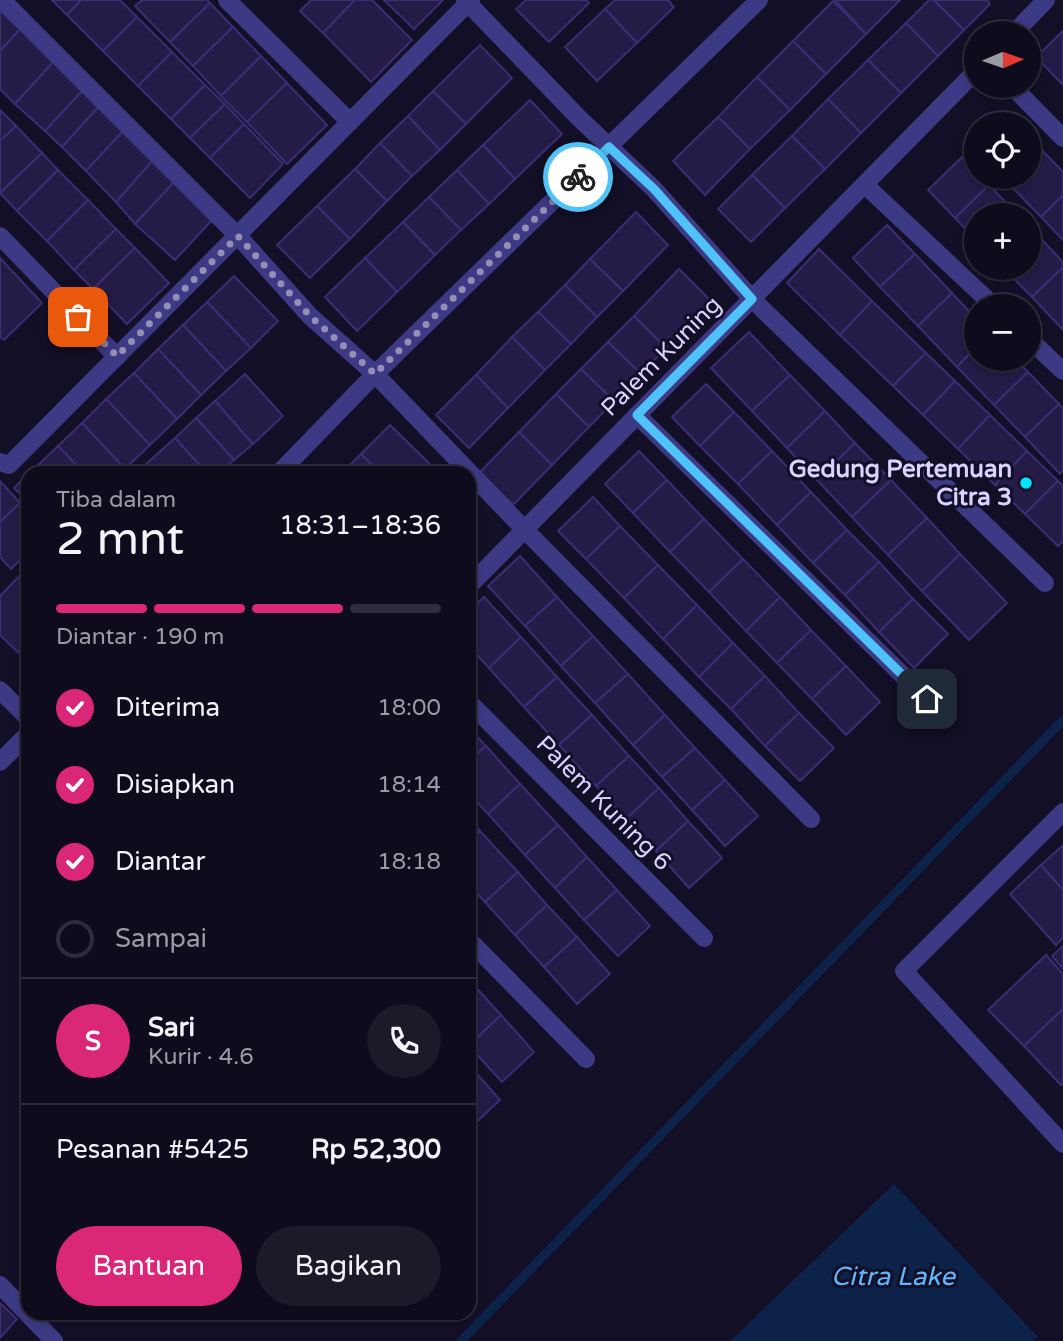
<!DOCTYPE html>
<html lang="id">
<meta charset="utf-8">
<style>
body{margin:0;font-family:"Varela Round",sans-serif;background:#1c1929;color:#f1f3f6;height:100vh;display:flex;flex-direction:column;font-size:26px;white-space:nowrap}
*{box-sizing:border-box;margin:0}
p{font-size:23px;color:#9b9ba3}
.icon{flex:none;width:38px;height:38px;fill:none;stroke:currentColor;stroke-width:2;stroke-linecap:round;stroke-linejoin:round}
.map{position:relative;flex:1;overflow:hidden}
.side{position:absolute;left:21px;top:466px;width:455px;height:854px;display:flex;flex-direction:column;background:#0e0b1c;border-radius:21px;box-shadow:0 4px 10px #0003,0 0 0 2px #2e2b3b}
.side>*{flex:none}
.needle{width:46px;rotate:88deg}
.tools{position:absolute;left:964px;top:21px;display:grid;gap:14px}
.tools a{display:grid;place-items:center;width:77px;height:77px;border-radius:50%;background:#0e0b1c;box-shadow:0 4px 10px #0003,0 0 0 2px #2e2b3b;font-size:35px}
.pin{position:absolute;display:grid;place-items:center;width:60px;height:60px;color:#fff;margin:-30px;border-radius:14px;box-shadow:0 4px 10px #0006}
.courier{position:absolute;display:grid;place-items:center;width:70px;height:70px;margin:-35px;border:5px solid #4fc3f7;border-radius:50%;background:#fff;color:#222;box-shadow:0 2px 9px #0007}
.head em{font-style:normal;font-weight:600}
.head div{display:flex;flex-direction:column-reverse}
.head{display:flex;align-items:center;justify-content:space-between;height:119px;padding:0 35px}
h1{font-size:46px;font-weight:600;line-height:52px}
.bar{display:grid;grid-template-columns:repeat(4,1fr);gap:10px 7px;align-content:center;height:84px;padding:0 35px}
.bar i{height:9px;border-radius:5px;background:#2e2b3b}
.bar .current{background:#db2777}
.bar p{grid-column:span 4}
.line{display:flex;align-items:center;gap:18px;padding:0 35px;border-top:2px solid #2e2b3b}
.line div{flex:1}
.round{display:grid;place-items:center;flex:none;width:74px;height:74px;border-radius:37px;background:#1c1929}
ol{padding:0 35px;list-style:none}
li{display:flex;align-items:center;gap:21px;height:77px}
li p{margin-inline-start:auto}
li .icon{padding:7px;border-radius:50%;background:#db2777;color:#fff;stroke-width:4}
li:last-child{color:#9b9ba3}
li i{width:38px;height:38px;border:4px solid #2e2b3b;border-radius:50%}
.cta{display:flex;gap:14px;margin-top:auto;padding:14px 35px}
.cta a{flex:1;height:80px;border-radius:42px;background:#db2777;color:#fff;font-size:28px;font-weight:600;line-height:80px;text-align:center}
.cta a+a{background:#1c1929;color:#f1f3f6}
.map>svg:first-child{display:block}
.water{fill:#0c2248}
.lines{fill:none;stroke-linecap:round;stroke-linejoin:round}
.stream{stroke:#0c2248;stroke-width:9}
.building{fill:#241b47;stroke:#3b2d73;stroke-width:2}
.minor{stroke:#3d3a85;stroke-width:18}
.done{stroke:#948fb3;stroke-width:7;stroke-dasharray:0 12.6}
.route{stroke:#4fc3f7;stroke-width:9}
.poi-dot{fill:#00e5ff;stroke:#130f26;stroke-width:2.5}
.labels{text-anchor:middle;stroke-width:6;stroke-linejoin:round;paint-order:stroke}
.street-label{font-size:24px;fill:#d9d4ff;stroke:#130f26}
.poi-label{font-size:24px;font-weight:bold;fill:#d9d4ff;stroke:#130f26;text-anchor:end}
.water-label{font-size:26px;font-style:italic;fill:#62b6ff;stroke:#130f26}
</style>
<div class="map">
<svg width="1063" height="1341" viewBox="0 0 1063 1341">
<rect width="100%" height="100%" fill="#130f26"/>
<!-- water -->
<path class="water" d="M894,1184L1038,1337L1034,1341H730Z"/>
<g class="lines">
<!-- stream -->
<path class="stream" d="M461,1341L1063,720"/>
</g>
<!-- building -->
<g class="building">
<path d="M52,0H81L67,15Z"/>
<path d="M81,0H120L137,17L103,51L67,15Z"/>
<path d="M142,0H207L210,3L170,42L135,6Z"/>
<path d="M311,0H355L323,33L300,11Z"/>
<path d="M355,0H372L412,40L371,82L323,33Z"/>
<path d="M384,0H443L414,29Z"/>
<path d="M526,0H586L589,3L549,42L516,9Z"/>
<path d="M615,0H668L674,7L637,43L605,9Z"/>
<path d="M835,0H900L866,34Z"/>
<path d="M929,0H934L964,30L938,56L906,23Z"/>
<path d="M934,0H987L990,4L964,30Z"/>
<path d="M833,1L866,34L826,74L793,41Z"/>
<path d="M210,3L233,27L193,66L170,42Z"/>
<path d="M605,9L637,43L597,81L565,47Z"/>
<path d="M0,10L20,29L0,51Z"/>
<path d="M137,17L172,52L138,86L103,51Z"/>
<path d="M906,23L938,56L901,93L868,60Z"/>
<path d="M233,27L261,56L221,96L193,66Z"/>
<path d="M20,29L55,60L15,104L0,89V51Z"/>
<path d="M1063,31V85L1036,57Z"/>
<path d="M793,41L826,74L790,110L757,77Z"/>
<path d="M480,45L512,78L466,124L433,91Z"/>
<path d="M172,52L205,85L171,119L138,86Z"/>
<path d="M261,56L287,83L247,122L221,96Z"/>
<path d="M55,60L84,89L45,131L15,104Z"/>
<path d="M868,60L901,93L861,133L828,99Z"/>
<path d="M757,77L790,110L750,149L718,117Z"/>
<path d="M287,83L327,125L287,164L247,122Z"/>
<path d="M205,85L225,104L190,138L171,119Z"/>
<path d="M84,89L100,105L62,147L45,131Z"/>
<path d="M433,91L466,124L440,150L408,116Z"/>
<path d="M828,99L861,133L825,169L792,136Z"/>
<path d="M530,100L562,134L515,179L483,145Z"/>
<path d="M225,104L244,124L210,158L190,138Z"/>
<path d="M100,105L125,129L86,171L62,147Z"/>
<path d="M0,110L16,126L0,141Z"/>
<path d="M408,116L440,150L412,176L380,143Z"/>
<path d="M718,117L750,149L705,195L673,161Z"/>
<path d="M244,124L283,164L250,198L210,158Z"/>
<path d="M16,126L42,153L0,193V141Z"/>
<path d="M125,129L153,160L116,202L86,171Z"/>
<path d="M792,136L825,169L785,208L752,175Z"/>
<path d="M380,143L412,176L387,201L355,169Z"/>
<path d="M483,145L515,179L489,204L457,170Z"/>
<path d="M1037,145L1063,172V195L1041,217L1003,178L1029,177V153Z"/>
<path d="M42,153L58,170L17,211L0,193Z"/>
<path d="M962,157L976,172V177H981L989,185L955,218L928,190Z"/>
<path d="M153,160L175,181L135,224L116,202Z"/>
<path d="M355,169L387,201L350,239L317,206Z"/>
<path d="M58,170L88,200L47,241L17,211Z"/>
<path d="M457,170L489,204L461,230L429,197Z"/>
<path d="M752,175L785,208L751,242L718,209Z"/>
<path d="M175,181L213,219L175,260L135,224Z"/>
<path d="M989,185L1018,215H976V240L955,218Z"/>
<path d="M1063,195V240L1041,217Z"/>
<path d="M429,197L461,230L435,255L403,222Z"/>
<path d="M88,200L116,229L74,270L47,241Z"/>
<path d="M317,206L350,239L310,278L277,245Z"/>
<path d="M636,212L668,245L623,291L590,259Z"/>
<path d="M403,222L435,255L397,292L365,258Z"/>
<path d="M887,225L915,254L880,287L853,258Z"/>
<path d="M1029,226L1063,262V267L1032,297L1003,268H1029Z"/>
<path d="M116,229L135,248L93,289L74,270Z"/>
<path d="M135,248L169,283L127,324L93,289Z"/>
<path d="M819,249L872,301L840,335L787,283Z"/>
<path d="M915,254L952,293L918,326L880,287Z"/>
<path d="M0,258L42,303L4,340L0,337Z"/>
<path d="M365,258L397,292L357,331L325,297Z"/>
<path d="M590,259L623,291L597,317L565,285Z"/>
<path d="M1063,267V330L1032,297Z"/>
<path d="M679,269L712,302L666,348L634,316Z"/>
<path d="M234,276L278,321L251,348L207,302Z"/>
<path d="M565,285L597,317L571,344L538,312Z"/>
<path d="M952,293L976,319V347L957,367L918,326Z"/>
<path d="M872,301L926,353L893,386L840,335Z"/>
<path d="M207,302L251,348L226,371L183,325Z"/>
<path d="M538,312L571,344L545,370L512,337Z"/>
<path d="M634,316L666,348L641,374L608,342Z"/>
<path d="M183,325L226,371L201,395L158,349Z"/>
<path d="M749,332L790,375L752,411L711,368Z"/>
<path d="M512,337L545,370L508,408L476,375Z"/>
<path d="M608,342L641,374L614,401L581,369Z"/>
<path d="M976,347V359H1015L1028,372L994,405L957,367Z"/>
<path d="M158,349L201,395L177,419L134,373Z"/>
<path d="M926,353L955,381L923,415L893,386Z"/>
<path d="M581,369L614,401L589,427L556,394Z"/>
<path d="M1028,372L1059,404L1025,437L994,405Z"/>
<path d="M134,373L177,419L150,445L106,399Z"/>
<path d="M245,374L283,416L253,444L215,401Z"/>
<path d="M476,375L508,408L469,448L436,415Z"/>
<path d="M790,375L825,411L787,448L752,411Z"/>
<path d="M955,381L990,415L958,449L923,415Z"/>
<path d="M706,384L734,412L700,446L672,417Z"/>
<path d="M556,394L589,427L552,465L519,432Z"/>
<path d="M106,399L150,445L125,469L82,423Z"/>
<path d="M215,401L253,444L234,460L196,418Z"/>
<path d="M1059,404L1063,409V470L1060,474L1025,437Z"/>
<path d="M825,411L855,443L817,480L787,448Z"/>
<path d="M734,412L772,451L738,484L700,446Z"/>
<path d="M990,415L1027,451L995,485L958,449Z"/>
<path d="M196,418L234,460L220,472H206L175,438Z"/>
<path d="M82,423L125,469L121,472H83L58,446Z"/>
<path d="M390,425L438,472H379L361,454Z"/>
<path d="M519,432L552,465L513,505L480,472Z"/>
<path d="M175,438L206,472H152L145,465Z"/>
<path d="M855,443L891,480L852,517L817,480Z"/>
<path d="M58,446L83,472H37L34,469Z"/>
<path d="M639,451L667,480L633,513L605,484Z"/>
<path d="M772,451L811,492L777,525L738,484Z"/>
<path d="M1027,451L1058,481L1025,514L995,485Z"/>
<path d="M361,454L379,472H343Z"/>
<path d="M28,474V502L14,488Z"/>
<path d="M667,480L704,519L670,552L633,513Z"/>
<path d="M891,480L927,518L888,555L852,517Z"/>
<path d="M0,481L20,503L0,522Z"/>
<path d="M1058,481L1063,486V541L1058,546L1025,514Z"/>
<path d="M811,492L847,530L813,563L777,525Z"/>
<path d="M593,497L620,526L586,559L558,531Z"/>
<path d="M20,503L28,511V552L11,569L0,557V522Z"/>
<path d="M927,518L960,554L922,591L888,555Z"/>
<path d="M704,519L743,559L709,592L670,552Z"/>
<path d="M620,526L658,565L624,598L586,559Z"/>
<path d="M847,530L879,562L845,595L813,563Z"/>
<path d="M960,554L1007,603L969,640L922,591Z"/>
<path d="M520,556L557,597L525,626L488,586Z"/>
<path d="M743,559L780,597L746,631L709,592Z"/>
<path d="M879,562L913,599L879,632L845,595Z"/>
<path d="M658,565L697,605L663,639L624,598Z"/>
<path d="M28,567V662L0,635V596Z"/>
<path d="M484,597L521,637L489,668L469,646V611Z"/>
<path d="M557,597L593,636L561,666L525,626Z"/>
<path d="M780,597L811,630L777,663L746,631Z"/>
<path d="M913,599L948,634L914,668L879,632Z"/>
<path d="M697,605L733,643L699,677L663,639Z"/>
<path d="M811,630L846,666L812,699L777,663Z"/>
<path d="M593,636L628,674L595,703L561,666Z"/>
<path d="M521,637L557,677L524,707L489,668Z"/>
<path d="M733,643L765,676L731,709L699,677Z"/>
<path d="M846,666L880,702L846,735L812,699Z"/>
<path d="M628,674L665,715L633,745L595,703Z"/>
<path d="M765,676L799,713L765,746L731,709Z"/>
<path d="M557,677L592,715L559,745L524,707Z"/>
<path d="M799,713L834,748L800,781L765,746Z"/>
<path d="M592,715L629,756L596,786L559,745Z"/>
<path d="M665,715L695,748L662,777L633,745Z"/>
<path d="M469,728L486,746L469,761Z"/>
<path d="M486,746L520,784L488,814L469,793V761Z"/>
<path d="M695,748L725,780L692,810L662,777Z"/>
<path d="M629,756L659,788L626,819L596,786Z"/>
<path d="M725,780L758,816L725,846L692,810Z"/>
<path d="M520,784L558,825L525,855L488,814Z"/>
<path d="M659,788L688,821L656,851L626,819Z"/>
<path d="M469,819L480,831L469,841Z"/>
<path d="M688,821L722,858L689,888L656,851Z"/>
<path d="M558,825L587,857L555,888L525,855Z"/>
<path d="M480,831L518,872L485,902L469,885V841Z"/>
<path d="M1063,845V890L1041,865Z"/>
<path d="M587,857L617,890L584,920L555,888Z"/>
<path d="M1041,865L1063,890V938L1056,945L1010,894Z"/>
<path d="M518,872L547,905L515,935L485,902Z"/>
<path d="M617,890L650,926L618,956L584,920Z"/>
<path d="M547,905L577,937L544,967L515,935Z"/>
<path d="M577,937L610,974L577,1004L544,967Z"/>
<path d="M1063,946V969L1052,956Z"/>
<path d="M1046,955L1063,974V1009L1024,1046L988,1010Z"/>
<path d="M472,983L501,1015L469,1045V985Z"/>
<path d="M1063,1009V1083L1061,1085L1024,1046Z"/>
<path d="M501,1015L534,1052L502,1082L469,1046Z"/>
<path d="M469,1065L500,1100L469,1129Z"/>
<path d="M0,1303L17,1319L0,1338Z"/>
</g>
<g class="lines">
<!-- minor -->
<g class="minor">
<path d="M2,0L238,236L310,316L375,374L525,530L811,819"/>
<path d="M227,0L350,122"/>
<path d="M465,0L579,118L654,189L752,299L1045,583"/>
<path d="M1014,33L1046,0"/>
<path d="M1012,86L1063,138"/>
<path d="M865,185L994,306"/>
<path d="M0,236L117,357"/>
<path d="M1029,339L1063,371"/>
<path d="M637,415L927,699"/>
<path d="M0,462L9,465L17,457L471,0"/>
<path d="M280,472L375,374L759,0"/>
<path d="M469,586L976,71"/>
<path d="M0,690L28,718"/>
<path d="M469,702L704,938"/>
<path d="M0,762L28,734"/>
<path d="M1063,812L904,971L1063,1144"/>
<path d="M469,940L586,1059"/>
<path d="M0,1285L54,1341"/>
</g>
</g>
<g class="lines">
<!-- done -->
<path class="done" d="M78,317L117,356L238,236L310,316L375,374L578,177"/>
<!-- route -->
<path class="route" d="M578,177L609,147L654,189L752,299L637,415L927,699"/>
</g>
<!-- markers -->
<circle class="poi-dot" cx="1026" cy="483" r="7"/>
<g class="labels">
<!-- street labels -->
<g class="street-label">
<text transform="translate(661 356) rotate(-45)" y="8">Palem Kuning</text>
<text transform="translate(604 803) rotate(45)" y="8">Palem Kuning 6</text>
</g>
<!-- poi labels -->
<g class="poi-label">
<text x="1012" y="477">Gedung Pertemuan<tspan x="1012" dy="28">Citra 3</tspan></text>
</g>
<!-- water labels -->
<g class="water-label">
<text x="893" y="1285">Citra Lake</text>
</g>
</g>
</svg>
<div class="tools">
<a><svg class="needle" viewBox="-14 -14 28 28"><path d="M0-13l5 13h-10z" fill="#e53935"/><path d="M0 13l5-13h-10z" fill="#9b9ba3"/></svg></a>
<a><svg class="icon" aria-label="locate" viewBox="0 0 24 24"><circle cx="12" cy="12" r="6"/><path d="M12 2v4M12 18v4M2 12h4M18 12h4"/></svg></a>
<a>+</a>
<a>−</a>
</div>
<div class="pin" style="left:78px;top:317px;background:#ea580c"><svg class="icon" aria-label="bag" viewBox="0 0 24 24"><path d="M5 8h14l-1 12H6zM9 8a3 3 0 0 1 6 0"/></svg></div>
<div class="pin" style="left:927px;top:699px;background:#1f2937"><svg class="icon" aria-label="home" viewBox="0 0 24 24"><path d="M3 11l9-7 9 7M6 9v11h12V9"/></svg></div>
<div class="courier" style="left:578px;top:177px"><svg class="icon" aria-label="bike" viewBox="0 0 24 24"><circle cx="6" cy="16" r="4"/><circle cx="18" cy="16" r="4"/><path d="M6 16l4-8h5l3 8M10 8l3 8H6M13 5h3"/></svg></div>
<section class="side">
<div class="head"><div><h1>2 mnt</h1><p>Tiba dalam</p></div><em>18:31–18:36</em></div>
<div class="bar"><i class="current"></i><i class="current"></i><i class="current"></i><i></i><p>Diantar · 190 m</p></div>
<ol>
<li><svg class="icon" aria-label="check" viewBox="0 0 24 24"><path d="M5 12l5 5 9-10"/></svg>Diterima<p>18:00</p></li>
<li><svg class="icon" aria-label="check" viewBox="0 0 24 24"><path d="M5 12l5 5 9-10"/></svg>Disiapkan<p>18:14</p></li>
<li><svg class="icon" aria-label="check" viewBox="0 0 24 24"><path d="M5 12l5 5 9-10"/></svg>Diantar<p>18:18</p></li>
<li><i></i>Sampai</li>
</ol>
<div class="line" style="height:126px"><b class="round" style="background:#db2777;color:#fff">S</b><div><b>Sari</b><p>Kurir · 4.6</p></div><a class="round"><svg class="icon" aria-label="phone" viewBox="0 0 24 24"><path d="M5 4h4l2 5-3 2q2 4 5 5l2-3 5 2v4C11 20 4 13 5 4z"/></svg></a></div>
<div class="line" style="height:91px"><div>Pesanan #5425</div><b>Rp 52,300</b></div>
<div class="cta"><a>Bantuan</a><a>Bagikan</a></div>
</section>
</div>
